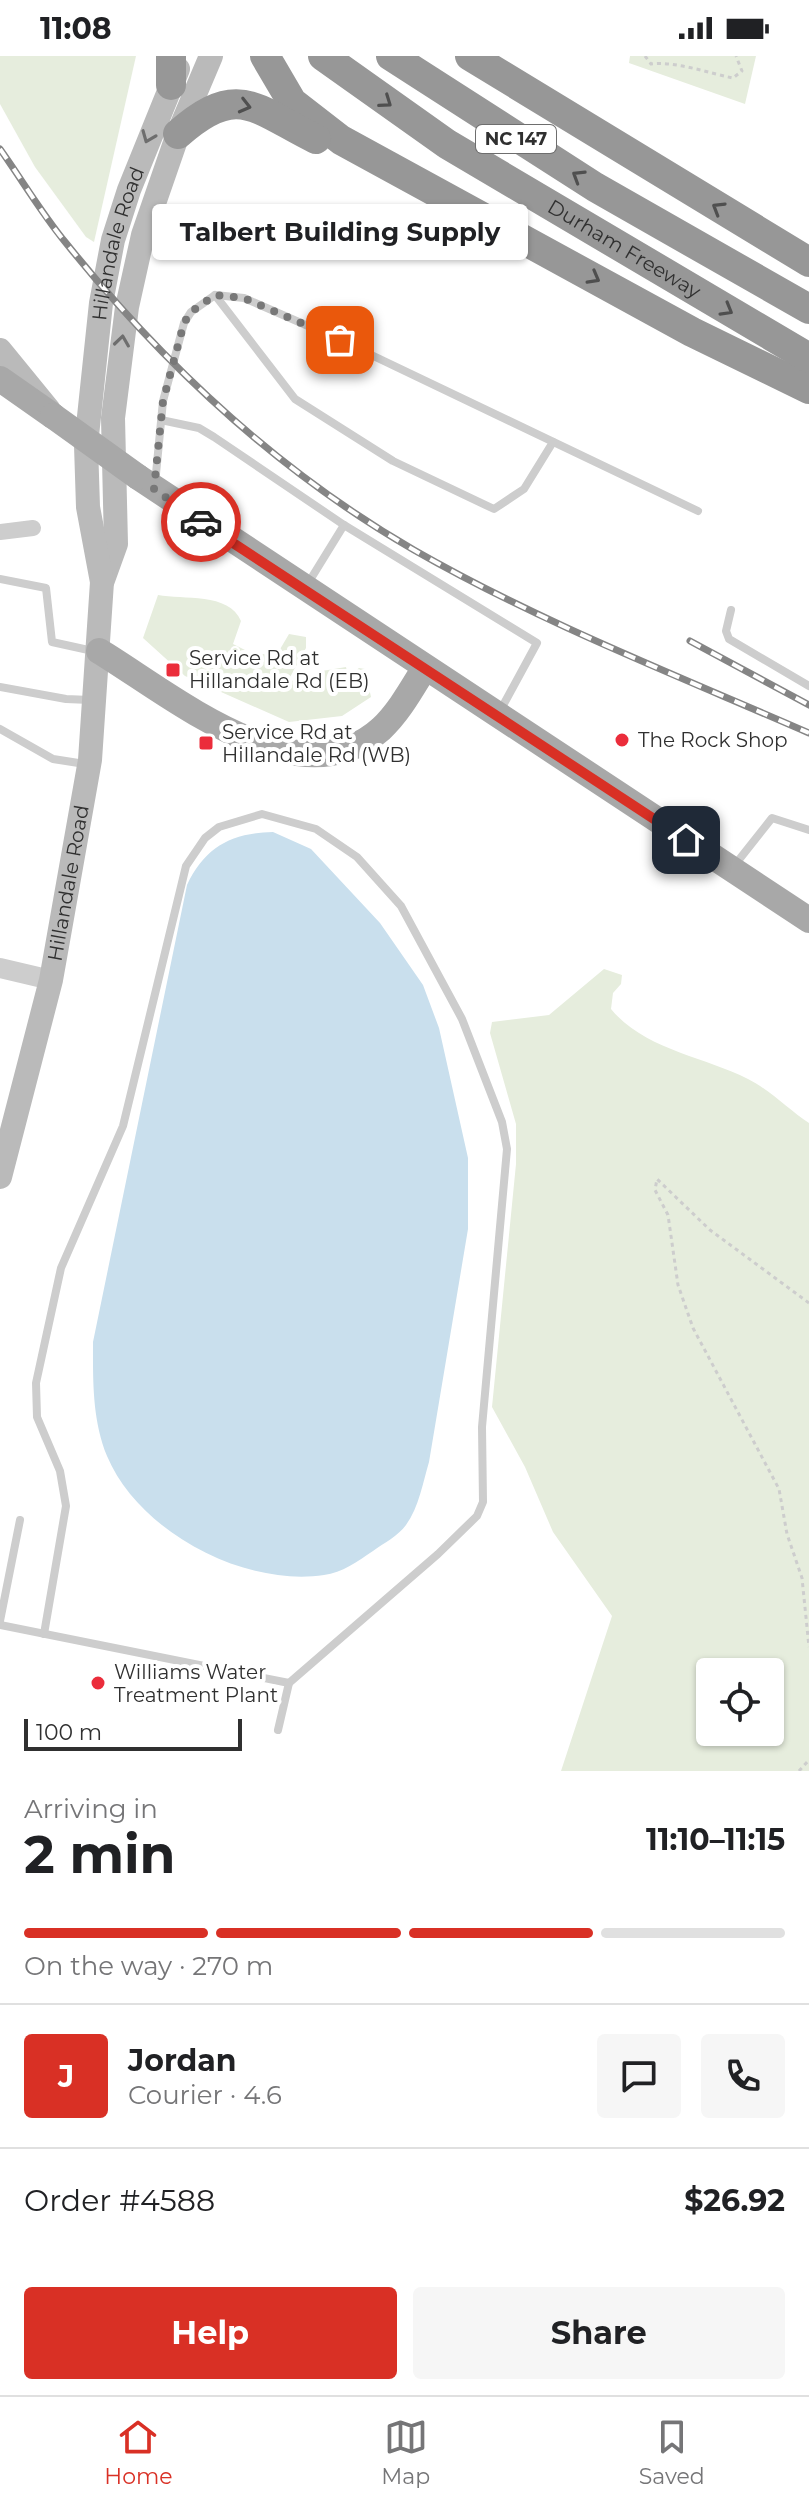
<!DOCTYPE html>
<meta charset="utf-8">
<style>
body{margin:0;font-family:Montserrat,sans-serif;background:#f6f6f6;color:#202124;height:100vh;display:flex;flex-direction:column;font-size:30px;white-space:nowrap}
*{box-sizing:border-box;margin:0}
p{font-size:26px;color:#757577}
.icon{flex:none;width:44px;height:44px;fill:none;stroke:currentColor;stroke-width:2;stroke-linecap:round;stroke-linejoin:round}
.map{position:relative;height:1715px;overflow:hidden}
.sheet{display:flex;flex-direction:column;background:#fff;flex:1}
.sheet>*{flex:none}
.fabs{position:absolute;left:696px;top:1602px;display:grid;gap:16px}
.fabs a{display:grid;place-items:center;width:88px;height:88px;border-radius:8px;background:#fff;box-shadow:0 2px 6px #0004;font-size:40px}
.scale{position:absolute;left:24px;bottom:20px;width:218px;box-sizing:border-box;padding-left:8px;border:4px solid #303030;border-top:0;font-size:22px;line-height:28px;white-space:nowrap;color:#303030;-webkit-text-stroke:6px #fff;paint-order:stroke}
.pin{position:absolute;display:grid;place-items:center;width:68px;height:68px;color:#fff;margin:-34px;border-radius:16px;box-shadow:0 4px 12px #0006}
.courier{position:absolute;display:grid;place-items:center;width:80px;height:80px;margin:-40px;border:6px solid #d93025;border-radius:50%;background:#fff;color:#222;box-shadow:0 2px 10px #0007}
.bubble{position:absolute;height:56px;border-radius:8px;background:#fff;box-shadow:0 2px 6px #0004;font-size:26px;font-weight:700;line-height:56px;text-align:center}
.head em{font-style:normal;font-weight:700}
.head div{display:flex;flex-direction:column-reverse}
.head{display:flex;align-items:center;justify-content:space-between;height:136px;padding:0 24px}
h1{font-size:52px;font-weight:700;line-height:60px}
.bar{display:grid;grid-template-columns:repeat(4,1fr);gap:12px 8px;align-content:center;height:96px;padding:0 24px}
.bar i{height:10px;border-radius:6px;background:#e0e0e0}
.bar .active{background:#d93025}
.bar p{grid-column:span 4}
.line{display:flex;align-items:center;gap:20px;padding:0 24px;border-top:2px solid #e0e0e0}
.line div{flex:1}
.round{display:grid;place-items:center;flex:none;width:84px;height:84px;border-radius:8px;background:#f6f6f6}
.primary-button{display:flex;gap:16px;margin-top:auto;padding:16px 24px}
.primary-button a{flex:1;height:92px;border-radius:8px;background:#d93025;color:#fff;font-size:32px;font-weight:700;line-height:92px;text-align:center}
.primary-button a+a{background:#f6f6f6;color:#202124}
.status{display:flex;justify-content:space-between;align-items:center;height:56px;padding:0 40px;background:#fff;direction:ltr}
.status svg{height:22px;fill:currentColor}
.tabs{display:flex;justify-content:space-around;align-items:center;height:112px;border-top:2px solid #e0e0e0;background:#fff;font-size:22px;color:#757577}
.tabs a{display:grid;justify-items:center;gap:4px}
.tabs .active{color:#d93025}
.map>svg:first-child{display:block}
.green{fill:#e6eddd;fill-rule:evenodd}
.water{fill:#c9dfed}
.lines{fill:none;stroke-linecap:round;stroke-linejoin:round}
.path{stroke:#cdcdcd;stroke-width:3;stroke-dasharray:4 4;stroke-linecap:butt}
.service{stroke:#cdcdcd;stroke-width:8}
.minor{stroke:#cdcdcd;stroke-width:16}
.tertiary{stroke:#cdcdcd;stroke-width:20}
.secondary{stroke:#bababa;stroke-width:24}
.primary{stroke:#a8a8a8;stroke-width:26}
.motorway{stroke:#979797;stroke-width:30}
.rail-casing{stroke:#858585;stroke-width:7}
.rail{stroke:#fff;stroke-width:4;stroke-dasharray:12;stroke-linecap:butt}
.primary-bridge{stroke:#a8a8a8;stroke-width:26}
.oneway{stroke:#4f4f4f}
.oneway2{stroke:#6e6e6e}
.done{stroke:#787878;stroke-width:8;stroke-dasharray:0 14.4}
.route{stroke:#d93025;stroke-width:10}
.poi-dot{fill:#eb2d3b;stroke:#fff;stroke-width:3}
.labels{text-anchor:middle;stroke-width:8;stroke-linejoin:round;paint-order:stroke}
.shield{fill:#fff;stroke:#6e6e6e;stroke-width:2}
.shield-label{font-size:18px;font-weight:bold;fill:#303030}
.street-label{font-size:20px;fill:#303030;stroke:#fff}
.poi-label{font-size:20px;fill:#303030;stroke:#fff;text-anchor:start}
</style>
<div class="status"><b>11:08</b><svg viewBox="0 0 49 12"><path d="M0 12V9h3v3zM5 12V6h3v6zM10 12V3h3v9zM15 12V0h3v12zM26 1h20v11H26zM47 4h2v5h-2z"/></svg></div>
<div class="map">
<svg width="809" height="1715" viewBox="0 0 809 1715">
<rect width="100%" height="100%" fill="#fff"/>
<!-- green -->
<g class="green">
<path d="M0,0H136L94,186L86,181L35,111L0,48Z"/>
<path d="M630,0H756L745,48L629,7Z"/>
<path d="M158,539C183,544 229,536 241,565L233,588L249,596L276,600L289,578L306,581V592L289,623L309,633L322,615L346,611L348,620L359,612L365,613L371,641L342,660L289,666L185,620L143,582Z"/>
<path d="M604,913L622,919L621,928L613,937L611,953C645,994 703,1000 748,1023C770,1034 789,1054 809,1067V1715H561L612,1560L553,1476L525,1411L492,1351L516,1108V1068L490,977L492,966L549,959ZM710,1616H770V1676H710Z"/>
</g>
<!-- water -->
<path class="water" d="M273,776L311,793L380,867L423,929L439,972L468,1102V1173L429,1406C423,1426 419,1451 406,1469C398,1480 384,1487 373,1495C358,1505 342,1517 324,1519C244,1531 139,1476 107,1400C92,1363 93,1324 93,1286L187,829C205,791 231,777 273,776Z"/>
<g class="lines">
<!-- path -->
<g class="path">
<path d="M645,0L651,8C676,5 708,17 733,22L742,15L736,0"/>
<path d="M809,1247L710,1174L657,1123L655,1134L668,1159L678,1229L693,1272L779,1433L787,1478L802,1522L809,1591"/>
<path d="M799,1715L809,1704"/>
</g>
<!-- service -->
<g class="service">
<path d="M215,239L295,343L393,405L494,453L524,433L553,386"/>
<path d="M161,364L199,372L214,381L344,469L537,587L500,655"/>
<path d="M155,428L163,345L184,267L191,256L215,239L244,242L340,284L698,455"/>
<path d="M0,523L46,532L52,586L93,595"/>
<path d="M307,529L344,469"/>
<path d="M731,554L726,575L729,583L809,630"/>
<path d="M0,631L66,643L90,644"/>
<path d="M0,673L53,703L85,708"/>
<path d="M734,810L772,762L809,774"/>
<path d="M0,1565L20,1464"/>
<path d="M0,1569L289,1627"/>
<path d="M44,1578L66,1450L60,1415L37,1361L36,1327L61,1212L123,1070L186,810L205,782L219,771L262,758L316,773L357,801L401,850L462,963L502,1066L507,1093L482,1371L483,1446L477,1460L438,1498L289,1627L278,1674"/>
</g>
<!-- minor -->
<path class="minor" d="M0,476L33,472"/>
<!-- tertiary -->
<path class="tertiary" d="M0,912L51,924"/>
<!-- secondary -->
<g class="secondary">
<path d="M0,294L49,354"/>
<path d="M103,524L116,488L113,362L127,251L143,179L178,78L211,0"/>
<path id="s1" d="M0,1121L51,924L90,704L102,526L88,451L86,389L101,247L113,184L129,134L178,13"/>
</g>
<!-- primary -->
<g class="primary">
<path d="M0,323L53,360"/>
<path d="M138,421L809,864"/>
<path d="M99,595C172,639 299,747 381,673C399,656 411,634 424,613"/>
</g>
<!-- motorway -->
<g class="motorway">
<path d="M171,0V29"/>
<path d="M265,0L292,46L341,84L692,276L809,333"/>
<path id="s2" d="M323,0L447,88L809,302"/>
<path d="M391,0L595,131L809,253"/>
<path d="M470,0L809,206"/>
<path d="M178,78C238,25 255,53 316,83"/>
</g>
<!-- rail casing -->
<g class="rail-casing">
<g id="rail">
<path d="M0,93C22,124 42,158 66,187C163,308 279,416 414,494C540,566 676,619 809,677"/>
<path d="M690,585L809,649"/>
</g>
</g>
<!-- rail -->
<use href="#rail" class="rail"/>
<!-- primary-bridge -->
<path class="primary-bridge" d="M53,360L138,421"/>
</g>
<!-- one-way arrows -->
<defs><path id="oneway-chevron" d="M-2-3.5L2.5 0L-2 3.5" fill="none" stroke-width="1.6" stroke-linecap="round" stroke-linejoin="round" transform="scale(2)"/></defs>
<g class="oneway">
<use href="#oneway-chevron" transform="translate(386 46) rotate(35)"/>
<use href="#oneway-chevron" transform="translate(245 50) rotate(14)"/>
<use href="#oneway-chevron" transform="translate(578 120) rotate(-148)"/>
<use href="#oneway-chevron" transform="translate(718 152) rotate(-149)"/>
<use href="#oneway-chevron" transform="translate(594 222) rotate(29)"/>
<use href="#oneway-chevron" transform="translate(727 254) rotate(30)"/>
</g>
<g class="oneway2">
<use href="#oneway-chevron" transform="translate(148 81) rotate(112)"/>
<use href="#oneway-chevron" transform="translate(122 285) rotate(-82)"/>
</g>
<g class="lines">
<!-- done -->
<path class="done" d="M201,466L154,433L163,345L184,267L191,256L215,239L244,242L340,284"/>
<!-- route -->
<path class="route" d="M201,466L686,784"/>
</g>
<!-- markers -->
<g class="poi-dot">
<rect x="165" y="606" width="16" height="16" rx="4"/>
<circle cx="622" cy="684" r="8"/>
<rect x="198" y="679" width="16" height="16" rx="4"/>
<circle cx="98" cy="1627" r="8"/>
</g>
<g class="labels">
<!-- shield labels -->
<rect class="shield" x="476" y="69" width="80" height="28" rx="6"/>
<g class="shield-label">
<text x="516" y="89">NC 147</text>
</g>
<!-- street labels -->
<g class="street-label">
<text dy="7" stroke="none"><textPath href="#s1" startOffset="948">Hillandale Road</textPath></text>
<text dy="7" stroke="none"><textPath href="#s2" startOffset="358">Durham Freeway</textPath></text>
<text dy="7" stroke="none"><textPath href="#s1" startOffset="302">Hillandale Road</textPath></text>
</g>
<!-- poi labels -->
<g class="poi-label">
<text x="189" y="609">Service Rd at<tspan x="189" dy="23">Hillandale Rd (EB)</tspan></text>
<text x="222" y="683">Service Rd at<tspan x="222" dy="23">Hillandale Rd (WB)</tspan></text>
<text x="638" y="691">The Rock Shop</text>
<text x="114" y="1623">Williams Water<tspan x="114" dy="23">Treatment Plant</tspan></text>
</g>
</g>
</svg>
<div class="fabs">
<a><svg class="icon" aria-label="locate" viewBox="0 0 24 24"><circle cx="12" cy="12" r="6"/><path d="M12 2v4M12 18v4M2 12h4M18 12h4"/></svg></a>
</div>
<div class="scale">100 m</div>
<div class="pin" style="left:340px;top:284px;background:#ea580c"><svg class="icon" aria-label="bag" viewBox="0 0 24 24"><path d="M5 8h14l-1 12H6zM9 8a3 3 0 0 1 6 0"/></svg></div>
<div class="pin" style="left:686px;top:784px;background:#1f2937"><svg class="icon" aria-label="home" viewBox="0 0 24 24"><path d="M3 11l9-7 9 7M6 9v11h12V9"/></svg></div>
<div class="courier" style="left:201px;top:466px"><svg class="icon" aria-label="car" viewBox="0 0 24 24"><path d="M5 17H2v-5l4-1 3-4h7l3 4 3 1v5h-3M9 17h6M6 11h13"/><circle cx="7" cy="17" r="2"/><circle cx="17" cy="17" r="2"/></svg></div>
<div class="bubble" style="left:152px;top:148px;width:376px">Talbert Building Supply</div>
</div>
<section class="sheet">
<div class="head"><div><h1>2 min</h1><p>Arriving in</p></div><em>11:10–11:15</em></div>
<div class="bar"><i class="active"></i><i class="active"></i><i class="active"></i><i></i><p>On the way · 270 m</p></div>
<div class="line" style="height:144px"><b class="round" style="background:#d93025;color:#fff">J</b><div><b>Jordan</b><p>Courier · 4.6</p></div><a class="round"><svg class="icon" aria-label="chat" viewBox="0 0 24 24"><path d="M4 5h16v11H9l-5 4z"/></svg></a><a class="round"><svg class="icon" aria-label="phone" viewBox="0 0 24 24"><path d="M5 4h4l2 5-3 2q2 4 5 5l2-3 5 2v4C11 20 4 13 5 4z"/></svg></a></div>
<div class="line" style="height:104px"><div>Order #4588</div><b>$26.92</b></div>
<div class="primary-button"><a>Help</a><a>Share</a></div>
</section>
<nav class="tabs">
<a class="active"><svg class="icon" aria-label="home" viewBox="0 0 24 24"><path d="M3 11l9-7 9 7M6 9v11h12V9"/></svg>Home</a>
<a><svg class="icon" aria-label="map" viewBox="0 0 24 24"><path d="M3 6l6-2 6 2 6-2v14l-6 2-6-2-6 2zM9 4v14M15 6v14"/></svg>Map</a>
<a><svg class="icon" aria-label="saved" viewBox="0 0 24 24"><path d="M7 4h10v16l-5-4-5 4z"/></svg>Saved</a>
</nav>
